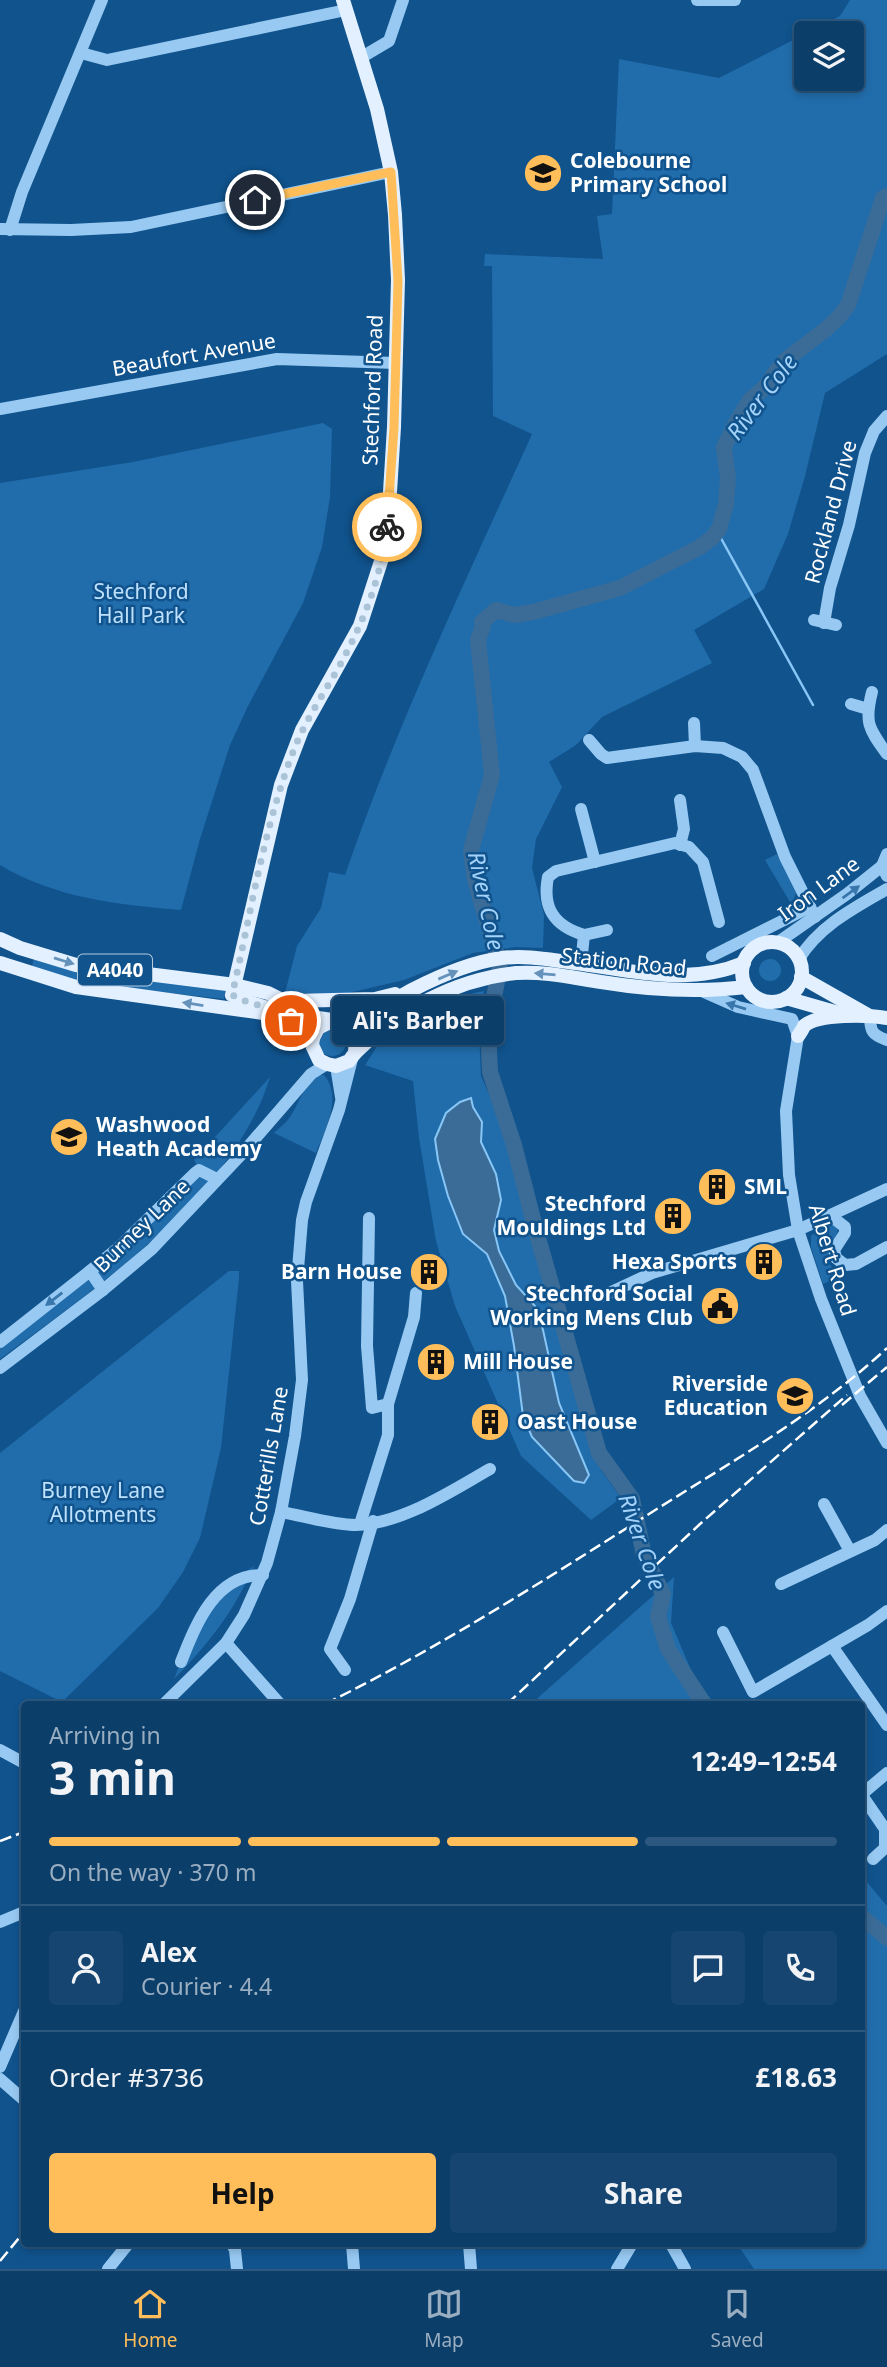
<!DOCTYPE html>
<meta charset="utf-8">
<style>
body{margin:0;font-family:"Noto Sans",sans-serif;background:#154570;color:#f1f3f6;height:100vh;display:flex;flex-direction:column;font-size:26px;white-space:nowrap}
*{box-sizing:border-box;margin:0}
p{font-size:23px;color:#9aaec1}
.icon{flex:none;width:38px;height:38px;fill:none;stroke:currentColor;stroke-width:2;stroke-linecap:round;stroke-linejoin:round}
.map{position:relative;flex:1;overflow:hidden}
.drawer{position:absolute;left:21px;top:1701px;width:844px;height:546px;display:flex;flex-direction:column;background:#0c3e6a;border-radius:7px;box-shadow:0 4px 10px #0003,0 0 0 2px #2c577e}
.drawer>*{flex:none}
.buttons{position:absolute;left:794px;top:21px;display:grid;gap:14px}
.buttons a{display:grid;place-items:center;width:70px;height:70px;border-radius:7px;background:#0c3e6a;box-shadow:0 4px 10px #0003,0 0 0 2px #2c577e;font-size:35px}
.pin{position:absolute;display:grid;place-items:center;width:60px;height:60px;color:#fff;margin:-30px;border:4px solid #fff;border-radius:50%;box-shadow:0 2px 7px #0007}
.courier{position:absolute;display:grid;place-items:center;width:70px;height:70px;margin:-35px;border:5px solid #ffbe59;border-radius:50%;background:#fff;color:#222;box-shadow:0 2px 9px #0007}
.bubble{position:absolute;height:49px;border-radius:7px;background:#0c3e6a;box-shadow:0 4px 10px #0003,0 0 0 2px #2c577e;font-size:23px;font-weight:700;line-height:49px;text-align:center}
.head em{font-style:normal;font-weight:700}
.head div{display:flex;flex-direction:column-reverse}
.head{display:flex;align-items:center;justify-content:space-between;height:119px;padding:0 28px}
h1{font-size:46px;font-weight:700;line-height:52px}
.bar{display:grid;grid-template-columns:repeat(4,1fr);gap:10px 7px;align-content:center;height:84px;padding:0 28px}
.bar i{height:9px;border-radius:5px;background:#2c577e}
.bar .active{background:#ffbe59}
.bar p{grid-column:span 4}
.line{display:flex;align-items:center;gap:18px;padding:0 28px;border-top:2px solid #2c577e}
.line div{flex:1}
.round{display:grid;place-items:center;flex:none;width:74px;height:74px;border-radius:7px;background:#154570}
.primary-button{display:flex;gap:14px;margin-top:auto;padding:14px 28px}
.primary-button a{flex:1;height:80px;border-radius:7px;background:#ffbe59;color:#111;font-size:28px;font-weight:700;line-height:80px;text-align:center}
.primary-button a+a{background:#154570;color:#f1f3f6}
.tab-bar{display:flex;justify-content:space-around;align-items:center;height:98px;border-top:2px solid #2c577e;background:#0c3e6a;font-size:19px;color:#9aaec1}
.tab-bar a{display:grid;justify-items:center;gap:4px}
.tab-bar .active{color:#ffbe59}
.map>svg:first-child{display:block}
.green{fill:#216dac;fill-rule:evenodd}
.water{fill:#3a6c97;stroke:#88c6f6;stroke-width:2}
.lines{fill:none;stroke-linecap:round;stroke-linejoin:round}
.stream{stroke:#88c6f6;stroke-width:2.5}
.river{stroke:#3a6c97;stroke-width:16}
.minor{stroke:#97c9f2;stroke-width:12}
.major{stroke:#e3f0ff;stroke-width:14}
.rail{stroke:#fff;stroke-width:2.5;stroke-dasharray:12 5;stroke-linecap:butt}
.oneway{fill:#3876ab}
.oneway2{fill:#6492bb}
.done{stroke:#abc3d7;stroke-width:7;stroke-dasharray:0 12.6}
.route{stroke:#ffbe59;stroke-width:9}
.labels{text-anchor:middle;stroke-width:5;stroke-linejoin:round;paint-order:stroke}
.shield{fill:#10538d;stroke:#b7cbdd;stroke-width:2}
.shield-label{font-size:19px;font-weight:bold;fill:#fff}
.poi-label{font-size:21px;font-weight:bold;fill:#fff;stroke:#10538d;text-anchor:start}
.street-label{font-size:21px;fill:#fff;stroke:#10538d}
.park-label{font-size:21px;fill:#bee1fd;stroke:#10538d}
.water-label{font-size:23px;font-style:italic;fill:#a3d3fa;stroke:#10538d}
</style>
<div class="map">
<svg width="887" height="2269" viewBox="0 0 887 2269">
<rect width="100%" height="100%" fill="#10538d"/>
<!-- green -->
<g class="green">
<path d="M850,0H887V354L825,393L805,476L788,534L764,589L694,630L712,663L602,717L576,745L549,762L562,787L536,839L532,868L544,915L543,948L515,947L473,953L404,980L344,994L285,993L297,946L321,908L329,872L345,875C397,724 466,580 532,434L493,416L492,266H484L485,254L603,259L597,216L612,214L619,59L719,78L840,16ZM807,33H852V79H807Z"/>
<path d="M323,423L332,429L330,497L322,547L303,603L248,706L230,745L200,839L181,910C119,905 55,898 0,865V483L133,462Z"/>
<path d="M777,854L796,893L794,899L790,902L765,860Z"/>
<path d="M34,958L226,989L224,999L78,983L31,970Z"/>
<circle cx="770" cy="970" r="11"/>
<path d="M484,991L479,1032L481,1076L505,1131L516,1168L532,1243L556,1316L585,1427L601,1470L621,1498L591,1520L521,1456L455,1306L436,1241L419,1138L413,1081L365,1065C370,1058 375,1049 380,1042C400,1019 454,996 484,991Z"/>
<circle cx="332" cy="1042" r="14"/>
<path d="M319,1075H324C343,1097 325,1130 316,1153L274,1133C279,1128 286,1123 290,1117C300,1102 303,1085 319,1075Z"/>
<path d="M270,1077C235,1194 94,1289 0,1359V1345L202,1174L194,1160Z"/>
<path d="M832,1225L838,1227C839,1241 812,1263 844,1274L823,1284L811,1247V1236L817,1231Z"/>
<path d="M229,1271H239V1278L221,1448L200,1538L183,1572L158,1608L62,1702L0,1671V1453Z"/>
<path d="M254,1566C233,1613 209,1643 174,1679L199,1615L225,1585Z"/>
<path d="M674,1577L671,1623L697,1684L716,1704H531Z"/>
<path d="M861,1875L887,1906V2269H754L737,2244H861Z"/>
</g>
<!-- water -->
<path class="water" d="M471,1098L473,1107L482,1122L481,1142L496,1174L501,1200L494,1230L499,1251L516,1285L535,1306L543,1330L559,1403L589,1475L584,1483L574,1481L532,1437L523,1416L514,1346L505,1296L487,1254L463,1234L448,1196L438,1160L435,1139L446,1113L460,1102Z"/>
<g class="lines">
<!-- stream -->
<path class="stream" d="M717,531L813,705"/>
<!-- river -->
<g class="river">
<path d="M704,1704L668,1649L658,1617L663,1594L644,1555L632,1499L599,1453L535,1227L514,1145L490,1072L488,1028L500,966L475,880L471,850L492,775L478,640L483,626L482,622L496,610L515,615L533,612L620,588L700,547L712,538L719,529L726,504L728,478L724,447L736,423L750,400L765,387L783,362L825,330L839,317L848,305L883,198L887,196"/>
<path d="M861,1916L887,1938"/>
</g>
<!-- minor -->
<g class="minor">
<path d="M697,0H735"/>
<path d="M81,53L107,60L346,10"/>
<path d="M362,57L389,41L403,0"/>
<path d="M0,229L71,230L131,227L391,172"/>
<path d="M10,230L22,192L102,0"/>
<path d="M0,409L277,359L396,363"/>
<path d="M814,620L836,625"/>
<path d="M824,623L830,588L849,525L865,453L874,431L887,416"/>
<path d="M872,692C864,723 869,729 887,754"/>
<path d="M851,704L868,709"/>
<path d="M694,723L695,746"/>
<path d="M589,740L601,754L607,758L695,746L723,748L742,757L753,770L785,857L815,917"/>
<path d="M680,800L684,829L680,845"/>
<path d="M581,809L595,862"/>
<path d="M887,854L882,866L887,876"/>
<path d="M584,935L607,930"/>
<path d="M777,943L847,894L882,866"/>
<path d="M712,956L810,907"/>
<path d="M799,959C819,926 854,908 887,889"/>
<path d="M581,964L584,935C554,926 542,908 548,877L556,871L675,843L689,847L703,862L719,922"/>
<path d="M704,992L738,1007L792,1019L798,1036L786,1111L789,1175L798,1230L821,1299L860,1396L887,1443"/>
<path d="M870,1016C870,1031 872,1035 887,1040"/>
<path d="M336,1066L341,1097"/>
<path d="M826,1217L836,1220L845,1227V1233L834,1250L836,1258L845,1265L856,1264L887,1247"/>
<path d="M369,1218L367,1346L372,1408L388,1404"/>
<path d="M90,1271L117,1249L195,1173L199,1170L217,1179"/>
<path d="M603,1296L652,1273L798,1230L887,1189"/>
<path d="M0,1342L90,1271L103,1290"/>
<path d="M0,1368L103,1290L152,1249L240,1156L311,1074L327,1064"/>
<path d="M824,1504L850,1551"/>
<path d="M281,1512C304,1516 333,1525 356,1525C402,1524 451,1491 490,1469"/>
<path d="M360,1524L388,1435V1404L414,1317L416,1293"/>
<path d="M781,1584L875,1540L887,1530"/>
<path d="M723,1632L753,1692L868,1625L887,1611"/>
<path d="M226,1643L279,1703"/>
<path d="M832,1646L887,1725"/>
<path d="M181,1662C196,1624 215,1574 263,1575"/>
<path d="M345,1670L330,1649L350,1599L373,1521"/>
<path d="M164,1704L226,1643L244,1615L267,1563L281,1512L295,1436L302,1380L297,1281L302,1220L306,1202L339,1110L353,1055"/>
<path d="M0,1750L24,1763"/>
<path d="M861,1794L885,1829V1848L873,1859"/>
<path d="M861,1795L887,1773"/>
<path d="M0,1922L24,1912"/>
<path d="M0,2067L24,2011"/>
<path d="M0,2079L24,2100"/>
<path d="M232,2244L235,2250L237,2269"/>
<path d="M352,2244L354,2269"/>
<path d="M469,2244L471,2269"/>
<path d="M671,2244L685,2269"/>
<path d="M108,2269L128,2244"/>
<path d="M617,2269L632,2244"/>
</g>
<!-- major -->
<g class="major">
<path d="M0,939L20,948L76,965L235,985L268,993L318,1018L339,1021L350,1027L356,1037L355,1053L349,1061L336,1066L327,1064L319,1060L312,1045L313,1038L318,1028L332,1021"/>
<circle cx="772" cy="972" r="30"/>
<path d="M0,963L76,987L263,1013"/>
<path d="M801,977L868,1015"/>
<path d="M786,998L842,1014"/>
<path d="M291,1001L375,999L395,994"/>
<path d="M346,1023C370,1015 390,1002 412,990C439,976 472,962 502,958C528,955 550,960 576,963C633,971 689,986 744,963"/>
<path d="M798,1036C799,1035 804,1027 804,1026C818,1013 869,1015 887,1018"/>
<path d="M313,1038L277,1011L242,1000L232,995L281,785L302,730L360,626L384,552L390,492L394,427L398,280L395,215L391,172L377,109L343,0"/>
<path d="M355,1053C397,1011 456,979 516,973C544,971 574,978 601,982C650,990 697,993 746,987"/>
</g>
<!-- rail -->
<g class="rail">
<path d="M842,1405L887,1367"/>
<path d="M325,1704C437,1649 543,1581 649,1514C731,1462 816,1414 887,1348"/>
<path d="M507,1704L700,1524L847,1395"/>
<path d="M0,1841L24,1832"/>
<path d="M0,2261L24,2232"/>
</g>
</g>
<!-- one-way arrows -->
<defs><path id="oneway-solid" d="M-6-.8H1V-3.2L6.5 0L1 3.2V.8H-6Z" transform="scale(1.75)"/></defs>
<g class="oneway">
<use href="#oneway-solid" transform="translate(851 892) rotate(-36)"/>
<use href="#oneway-solid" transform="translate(736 1006) rotate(-163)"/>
<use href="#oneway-solid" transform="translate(54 1299) rotate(142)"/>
</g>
<g class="oneway2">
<use href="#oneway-solid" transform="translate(64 961) rotate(17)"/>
<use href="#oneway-solid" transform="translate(545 974) rotate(-175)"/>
<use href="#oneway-solid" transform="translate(448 975) rotate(-23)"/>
<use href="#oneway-solid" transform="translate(193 1004) rotate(-171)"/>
</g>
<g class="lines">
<!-- done -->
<path class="done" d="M291,1021L274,1010L242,1000L232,995C251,914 263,830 293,752C304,723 321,698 336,672C362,626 381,580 387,527"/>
<!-- route -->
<path class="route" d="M255,200L391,172L398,281L394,427L387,527"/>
</g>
<!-- icons -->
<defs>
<g id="school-disc" transform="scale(2.0125)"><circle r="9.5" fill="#ffbe59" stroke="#10538d"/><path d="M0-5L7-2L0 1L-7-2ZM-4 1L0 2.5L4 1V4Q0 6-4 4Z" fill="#111"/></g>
<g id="building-disc" transform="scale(2.0125)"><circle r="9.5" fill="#ffbe59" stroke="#10538d"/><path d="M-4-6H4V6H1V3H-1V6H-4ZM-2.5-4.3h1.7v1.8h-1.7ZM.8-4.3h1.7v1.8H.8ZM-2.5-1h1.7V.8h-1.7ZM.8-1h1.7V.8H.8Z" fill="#111"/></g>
<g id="civic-disc" transform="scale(2.0125)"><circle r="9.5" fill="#ffbe59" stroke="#10538d"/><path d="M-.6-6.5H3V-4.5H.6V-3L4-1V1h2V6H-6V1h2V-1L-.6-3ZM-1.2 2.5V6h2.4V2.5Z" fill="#111"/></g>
</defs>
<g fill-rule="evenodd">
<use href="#school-disc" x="543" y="173"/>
<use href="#school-disc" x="69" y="1137"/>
<use href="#building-disc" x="717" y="1187"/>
<use href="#building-disc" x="673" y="1216"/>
<use href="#building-disc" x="764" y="1262"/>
<use href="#building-disc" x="429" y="1272"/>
<use href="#civic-disc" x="720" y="1306"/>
<use href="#building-disc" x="436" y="1362"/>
<use href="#school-disc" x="795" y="1396"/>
<use href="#building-disc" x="490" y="1422"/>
</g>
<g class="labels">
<!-- shield labels -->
<rect class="shield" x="78" y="954.5" width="74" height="31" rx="5"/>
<g class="shield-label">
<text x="115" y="977">A4040</text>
</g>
<!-- poi labels -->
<g class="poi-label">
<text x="570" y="168">Colebourne<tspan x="570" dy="24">Primary School</tspan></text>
<text x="96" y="1132">Washwood<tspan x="96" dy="24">Heath Academy</tspan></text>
<text x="744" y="1194">SML</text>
<text x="646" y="1211" text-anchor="end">Stechford<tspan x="646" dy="24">Mouldings Ltd</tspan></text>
<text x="737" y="1269" text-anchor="end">Hexa Sports</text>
<text x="402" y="1279" text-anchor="end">Barn House</text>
<text x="693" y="1301" text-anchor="end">Stechford Social<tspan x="693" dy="24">Working Mens Club</tspan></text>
<text x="463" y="1369">Mill House</text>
<text x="768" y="1391" text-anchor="end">Riverside<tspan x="768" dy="24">Education</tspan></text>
<text x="517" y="1429">Oast House</text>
</g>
<!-- street labels -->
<g class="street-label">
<text transform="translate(194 355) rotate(-10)" y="7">Beaufort Avenue</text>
<text transform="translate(373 390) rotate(-88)" y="7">Stechford Road</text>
<text transform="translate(831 512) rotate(-75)" y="7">Rockland Drive</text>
<text transform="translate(819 889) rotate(-36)" y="7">Iron Lane</text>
<text transform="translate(624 962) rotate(6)" y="7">Station Road</text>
<text transform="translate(142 1226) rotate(-44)" y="7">Burney Lane</text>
<text transform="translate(832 1260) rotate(73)" y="7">Albert Road</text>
<text transform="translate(269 1456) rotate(-80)" y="7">Cotterills Lane</text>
</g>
<!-- park labels -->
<g class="park-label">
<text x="141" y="599">Stechford<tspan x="141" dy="24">Hall Park</tspan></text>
<text x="103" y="1498">Burney Lane<tspan x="103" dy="24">Allotments</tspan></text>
</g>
<!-- water labels -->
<g class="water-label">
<text transform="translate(762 397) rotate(-53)" y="8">River Cole</text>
<text transform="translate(486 901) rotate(78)" y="8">River Cole</text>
<text transform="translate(642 1542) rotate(71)" y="8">River Cole</text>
</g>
</g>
</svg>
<div class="buttons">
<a><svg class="icon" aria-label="layers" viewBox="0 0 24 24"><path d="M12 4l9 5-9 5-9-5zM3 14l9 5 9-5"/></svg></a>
</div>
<div class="pin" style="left:291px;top:1021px;background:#ea580c"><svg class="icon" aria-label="bag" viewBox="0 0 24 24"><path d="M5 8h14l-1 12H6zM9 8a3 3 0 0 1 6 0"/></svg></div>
<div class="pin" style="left:255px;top:200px;background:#1f2937"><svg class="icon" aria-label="home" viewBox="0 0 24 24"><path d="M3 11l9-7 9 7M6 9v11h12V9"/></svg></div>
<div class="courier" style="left:387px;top:527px"><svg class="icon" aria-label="bike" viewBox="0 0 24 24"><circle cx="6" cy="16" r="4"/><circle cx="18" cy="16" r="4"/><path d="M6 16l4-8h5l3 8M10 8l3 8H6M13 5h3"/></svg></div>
<div class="bubble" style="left:332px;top:996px;width:172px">Ali's Barber</div>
<section class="drawer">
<div class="head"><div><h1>3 min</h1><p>Arriving in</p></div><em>12:49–12:54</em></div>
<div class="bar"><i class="active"></i><i class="active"></i><i class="active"></i><i></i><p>On the way · 370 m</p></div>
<div class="line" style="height:126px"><a class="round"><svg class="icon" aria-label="person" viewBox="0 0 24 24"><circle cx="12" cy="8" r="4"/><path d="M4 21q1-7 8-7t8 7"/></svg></a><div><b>Alex</b><p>Courier · 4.4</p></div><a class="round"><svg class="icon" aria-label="chat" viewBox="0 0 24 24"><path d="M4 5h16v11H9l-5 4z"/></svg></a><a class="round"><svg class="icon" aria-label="phone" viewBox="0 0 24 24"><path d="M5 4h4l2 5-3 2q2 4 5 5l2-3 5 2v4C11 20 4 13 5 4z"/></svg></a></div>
<div class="line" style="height:91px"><div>Order #3736</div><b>£18.63</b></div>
<div class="primary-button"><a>Help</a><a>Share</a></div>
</section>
</div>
<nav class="tab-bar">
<a class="active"><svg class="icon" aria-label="home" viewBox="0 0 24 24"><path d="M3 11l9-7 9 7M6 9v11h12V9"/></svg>Home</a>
<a><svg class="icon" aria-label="map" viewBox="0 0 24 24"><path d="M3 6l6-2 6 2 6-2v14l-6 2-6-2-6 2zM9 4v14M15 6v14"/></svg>Map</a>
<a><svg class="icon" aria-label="saved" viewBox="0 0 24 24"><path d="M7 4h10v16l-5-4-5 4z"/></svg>Saved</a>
</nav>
